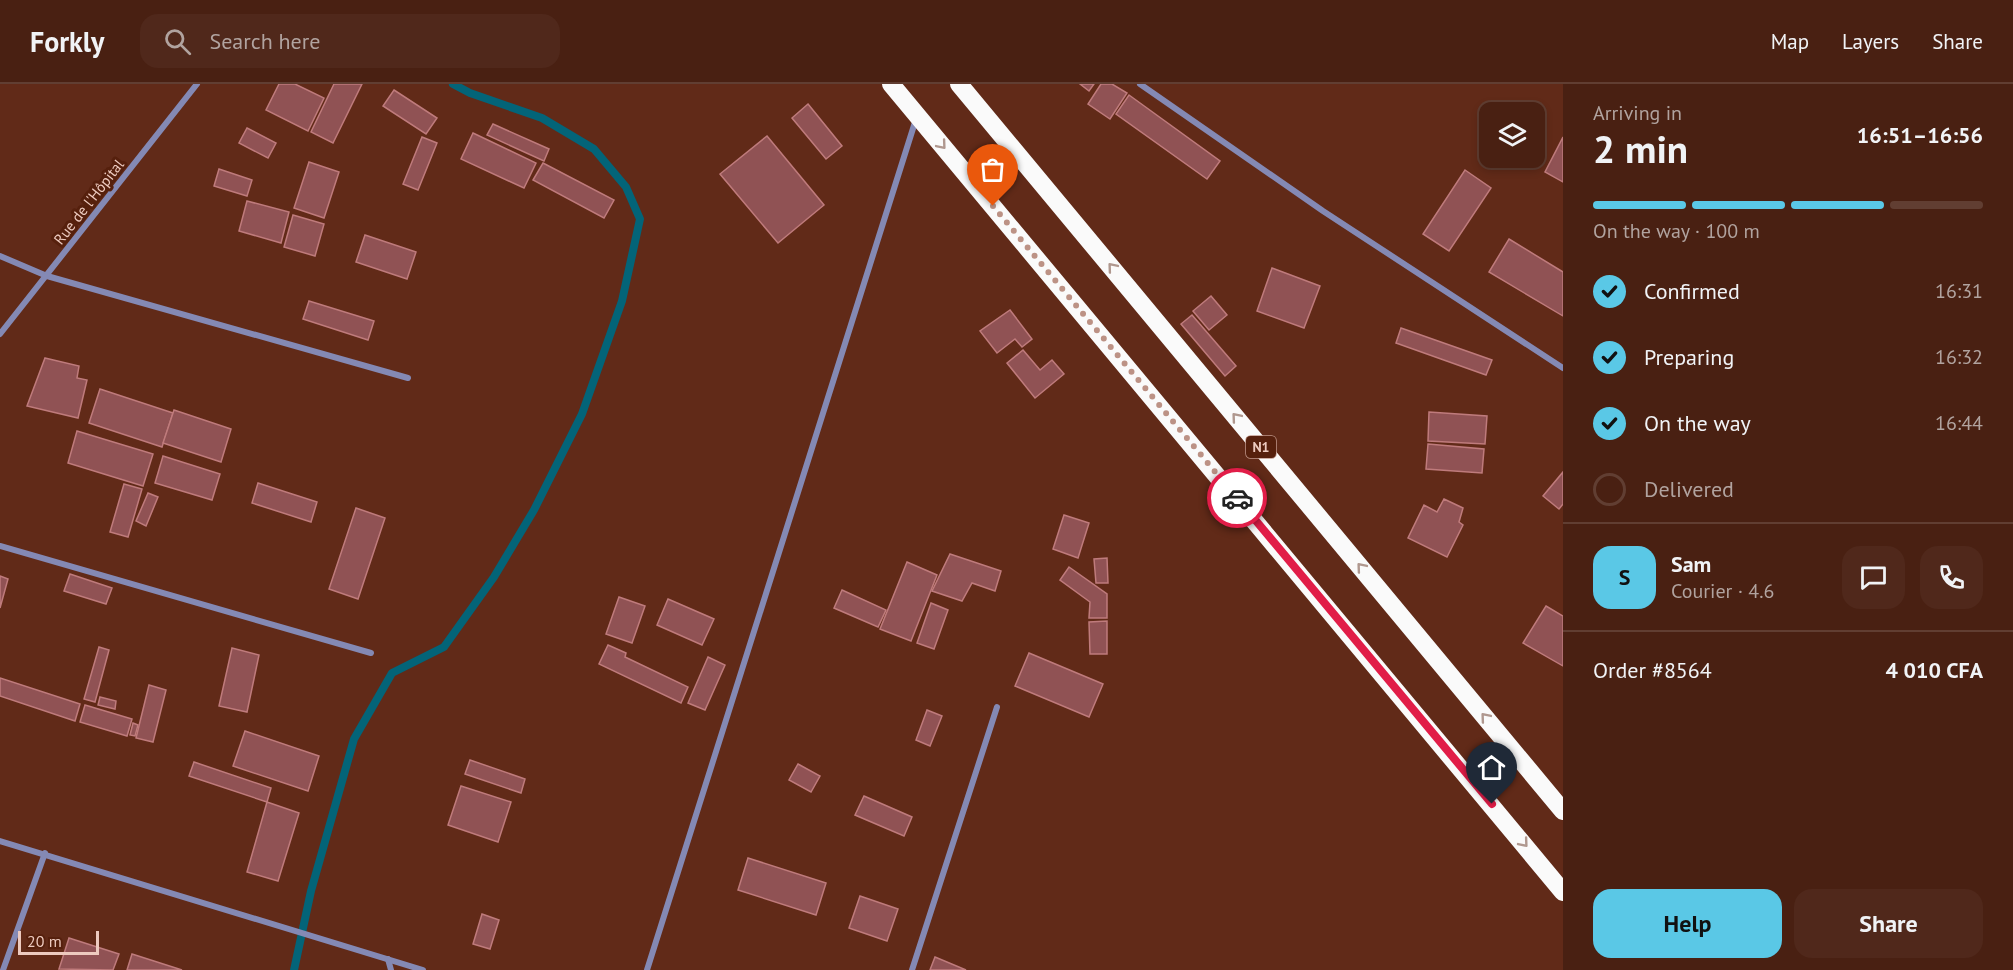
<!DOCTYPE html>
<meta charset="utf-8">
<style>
body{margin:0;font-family:"PT Sans",sans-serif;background:#50281b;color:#f1f3f6;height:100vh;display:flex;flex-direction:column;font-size:22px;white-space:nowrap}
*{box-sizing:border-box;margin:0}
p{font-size:20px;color:#b1a39f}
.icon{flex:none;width:33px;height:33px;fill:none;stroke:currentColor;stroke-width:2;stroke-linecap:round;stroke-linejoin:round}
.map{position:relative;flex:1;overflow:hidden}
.panel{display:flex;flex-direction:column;background:#492012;width:450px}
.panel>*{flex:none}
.buttons{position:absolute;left:1479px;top:18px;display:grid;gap:12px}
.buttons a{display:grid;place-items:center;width:66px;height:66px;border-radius:12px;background:#492012;box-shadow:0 3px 9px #0003,0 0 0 2px #613e32;font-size:30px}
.scale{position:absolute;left:18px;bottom:15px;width:81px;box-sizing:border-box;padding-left:6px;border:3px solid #edcabf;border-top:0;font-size:16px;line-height:21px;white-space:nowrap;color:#edcabf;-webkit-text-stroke:4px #56200d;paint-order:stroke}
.pin{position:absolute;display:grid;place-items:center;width:51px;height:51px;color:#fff;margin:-62px -26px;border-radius:50% 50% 50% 0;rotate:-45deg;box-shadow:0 0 6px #0007}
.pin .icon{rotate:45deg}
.courier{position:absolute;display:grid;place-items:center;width:60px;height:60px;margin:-30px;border:4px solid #e11d48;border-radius:50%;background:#fff;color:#222;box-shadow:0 2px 8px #0007}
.headline em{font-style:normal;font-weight:800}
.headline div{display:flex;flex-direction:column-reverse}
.headline{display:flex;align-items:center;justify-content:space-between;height:102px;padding:0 30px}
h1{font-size:39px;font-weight:800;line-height:45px}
.bar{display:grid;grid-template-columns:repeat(4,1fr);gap:9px 6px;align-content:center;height:72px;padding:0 30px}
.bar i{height:8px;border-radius:4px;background:#613e32}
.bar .current{background:#5ac8e6}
.bar p{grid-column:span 4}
.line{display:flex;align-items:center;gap:15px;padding:0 30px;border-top:2px solid #613e32}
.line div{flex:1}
.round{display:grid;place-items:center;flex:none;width:63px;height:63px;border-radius:18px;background:#50281b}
ol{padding:0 30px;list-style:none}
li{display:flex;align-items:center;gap:18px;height:66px}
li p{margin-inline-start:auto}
li .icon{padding:6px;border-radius:50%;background:#5ac8e6;color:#111;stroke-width:4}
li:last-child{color:#b1a39f}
li i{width:33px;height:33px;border:3px solid #613e32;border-radius:50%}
.cta{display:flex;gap:12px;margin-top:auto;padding:12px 30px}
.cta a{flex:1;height:69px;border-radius:18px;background:#5ac8e6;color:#111;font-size:24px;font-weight:800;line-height:69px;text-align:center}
.cta a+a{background:#50281b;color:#f1f3f6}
header{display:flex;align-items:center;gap:36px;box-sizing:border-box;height:84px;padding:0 30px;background:#492012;border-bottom:2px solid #613e32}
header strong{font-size:28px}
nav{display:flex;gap:33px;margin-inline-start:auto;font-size:21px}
.search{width:420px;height:54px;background:#50281b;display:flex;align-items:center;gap:15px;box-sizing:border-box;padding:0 21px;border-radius:18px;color:#b1a39f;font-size:22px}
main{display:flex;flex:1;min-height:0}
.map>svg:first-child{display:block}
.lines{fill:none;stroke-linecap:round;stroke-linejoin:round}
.stream{stroke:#036478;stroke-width:8}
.building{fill:#905254;stroke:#bf7b7c;stroke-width:1.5}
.street{stroke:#8489b4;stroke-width:6}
.highway{stroke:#fafafa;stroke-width:18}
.oneway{stroke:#b0988f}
.done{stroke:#bc9285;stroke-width:6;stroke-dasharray:0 10.8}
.route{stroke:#e11d48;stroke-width:8}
.labels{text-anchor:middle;stroke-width:6;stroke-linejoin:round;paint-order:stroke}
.shield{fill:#56200d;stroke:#c0978a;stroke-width:1.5}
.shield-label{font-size:14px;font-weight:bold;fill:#edcabf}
.street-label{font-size:15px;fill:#edcabf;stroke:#56200d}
</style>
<header>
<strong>Forkly</strong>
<div class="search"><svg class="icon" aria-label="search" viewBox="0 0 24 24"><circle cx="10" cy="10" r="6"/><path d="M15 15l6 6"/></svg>Search here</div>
<nav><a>Map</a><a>Layers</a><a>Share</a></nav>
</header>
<main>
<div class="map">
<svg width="1563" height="886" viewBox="0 0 1563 886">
<rect width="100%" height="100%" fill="#612a18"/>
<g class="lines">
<!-- stream -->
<path class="stream" d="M294,886L311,807L354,655L392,589L444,563L494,493L534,426L582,330L622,217L640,135L626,103L594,65L542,34L470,9L453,0"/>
</g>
<!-- building -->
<g class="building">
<path d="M279,0H295L324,14L308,47L266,26Z"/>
<path d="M334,0H362L333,59L311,48Z"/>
<path d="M1080,0H1094L1089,7Z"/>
<path d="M1101,0H1112L1127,9L1110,35L1088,20Z"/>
<path d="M394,6L437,34L426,50L383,22Z"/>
<path d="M1129,11L1220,77L1207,95L1116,30Z"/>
<path d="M808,20L842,62L826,75L792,34Z"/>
<path d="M493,40L549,65L544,77L487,51Z"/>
<path d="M247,44L276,59L268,74L239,59Z"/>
<path d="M473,49L536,79L524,104L461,75Z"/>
<path d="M767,52L824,121L778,159L720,90Z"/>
<path d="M422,53L437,59L418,106L403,100Z"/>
<path d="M1563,53V98L1545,88Z"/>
<path d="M309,78L339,88L324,134L294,124Z"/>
<path d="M543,79L614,116L604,134L533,96Z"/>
<path d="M219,85L252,96L247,112L214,102Z"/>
<path d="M1465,86L1491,104L1449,167L1423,150Z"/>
<path d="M247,117L289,128L281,159L239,147Z"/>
<path d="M293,131L324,140L315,172L284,163Z"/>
<path d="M365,151L416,168L407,195L356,178Z"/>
<path d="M1509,155L1563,188V232L1489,188Z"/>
<path d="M1272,184L1320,202L1304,244L1257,227Z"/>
<path d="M1211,212L1227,231L1209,246L1193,227Z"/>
<path d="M309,217L374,237L368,256L303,235Z"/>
<path d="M1010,226L1032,255L1022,263L1015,255L997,269L980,247Z"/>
<path d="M1192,231L1236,282L1225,292L1181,240Z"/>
<path d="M1401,244L1492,276L1486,291L1396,259Z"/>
<path d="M1023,266L1040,286L1052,276L1064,290L1035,314L1007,279Z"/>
<path d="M45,274L79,282L77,294L87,296L78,334L27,322Z"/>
<path d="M100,305L173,329L162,363L89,339Z"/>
<path d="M174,326L231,345L221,378L163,359Z"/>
<path d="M1429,328L1487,332L1485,360L1428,357Z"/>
<path d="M77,347L153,370L143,402L68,379Z"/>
<path d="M1428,360L1484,365L1482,389L1426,385Z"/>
<path d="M163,372L220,390L212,416L155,399Z"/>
<path d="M1563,388V420L1559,425L1543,412Z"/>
<path d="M258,399L317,418L311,438L252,419Z"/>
<path d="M124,400L142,405L128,453L110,448Z"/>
<path d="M148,409L158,413L146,442L136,437Z"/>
<path d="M1444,415L1463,424L1459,438L1463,441L1447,473L1408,454L1424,421L1437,428Z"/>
<path d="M356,424L385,434L358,515L329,505Z"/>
<path d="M1064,431L1089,439L1078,474L1053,465Z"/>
<path d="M950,470L1001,487L995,507L972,499L962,517L932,507Z"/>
<path d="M1107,474L1108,499H1096L1094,475Z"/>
<path d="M907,478L937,491L911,557L880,545Z"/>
<path d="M1069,483L1107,510V534H1089L1090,518L1060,496Z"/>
<path d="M70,490L112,504L106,520L64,507Z"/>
<path d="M0,492L8,495L0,524Z"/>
<path d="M842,506L886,526L878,543L834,524Z"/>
<path d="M619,513L645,522L632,559L606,550Z"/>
<path d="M668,515L714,535L702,561L657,541Z"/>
<path d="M931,519L948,526L934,565L917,559Z"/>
<path d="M1546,522L1563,532V582L1523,559Z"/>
<path d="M1107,537V570H1090L1089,538Z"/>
<path d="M608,561L626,569L625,573L688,603L681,619L599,580Z"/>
<path d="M99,563L109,566L95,618L84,615Z"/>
<path d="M232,564L259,571L247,628L219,622Z"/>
<path d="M1029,569L1103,600L1089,633L1015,602Z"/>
<path d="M708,573L725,581L705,626L688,619Z"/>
<path d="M0,594L80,620L75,637L0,612Z"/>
<path d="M149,601L166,606L153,658L136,654Z"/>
<path d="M100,613L116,617L115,625L98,621Z"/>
<path d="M85,621L132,635L127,652L80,638Z"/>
<path d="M927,626L942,632L930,662L916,656Z"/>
<path d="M133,639L138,641L135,652L130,651Z"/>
<path d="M245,647L319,672L308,707L233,682Z"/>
<path d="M470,676L525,695L521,709L465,690Z"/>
<path d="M194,678L271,704L267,718L189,692Z"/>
<path d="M798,680L820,692L811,708L789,696Z"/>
<path d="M461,702L511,718L498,758L448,741Z"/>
<path d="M864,712L912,733L904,752L855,731Z"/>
<path d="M267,718L299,729L278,797L247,788Z"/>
<path d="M748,774L826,799L816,831L738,806Z"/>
<path d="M860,812L898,825L887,857L849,844Z"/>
<path d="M482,830L499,836L490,865L473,860Z"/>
<path d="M69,854L119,870L113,886L59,885Z"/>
<path d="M132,870L182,886H127Z"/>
<path d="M935,873L966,886H930Z"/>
</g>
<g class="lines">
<!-- street -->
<g class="street">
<path d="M1140,0L1323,127L1563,284"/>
<path d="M0,172L47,192L408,294"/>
<path d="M0,250L197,0"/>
<path d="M0,462L371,569"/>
<path d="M0,757L423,886"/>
<path d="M388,875L391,886"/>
<path d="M3,886L45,769"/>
<path d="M647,886L916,35"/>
<path d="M912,886L997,623"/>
</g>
<!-- highway -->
<g class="highway">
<path d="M891,0L1563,808"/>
<path d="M959,0L1563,727"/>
</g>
</g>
<!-- one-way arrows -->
<defs><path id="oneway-chevron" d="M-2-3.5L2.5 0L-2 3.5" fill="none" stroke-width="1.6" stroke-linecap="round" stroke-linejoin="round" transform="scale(1.5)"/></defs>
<g class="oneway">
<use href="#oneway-chevron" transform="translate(942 61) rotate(50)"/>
<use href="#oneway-chevron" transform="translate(1112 183) rotate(-130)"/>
<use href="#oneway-chevron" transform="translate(1236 333) rotate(-130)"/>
<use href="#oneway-chevron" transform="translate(1361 483) rotate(-130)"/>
<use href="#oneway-chevron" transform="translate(1485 633) rotate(-130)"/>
<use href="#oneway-chevron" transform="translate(1524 759) rotate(50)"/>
</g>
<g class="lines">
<!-- done -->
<path class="done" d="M993,122L1237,414"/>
<!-- route -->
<path class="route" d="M1237,414L1492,720"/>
</g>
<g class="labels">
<!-- shield labels -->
<rect class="shield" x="1246" y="352" width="30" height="22" rx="4.5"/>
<g class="shield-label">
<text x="1261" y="368">N1</text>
</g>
<!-- street labels -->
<g class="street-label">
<text transform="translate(89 118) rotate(-52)" y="5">Rue de l'Hôpital</text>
</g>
</g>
</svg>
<div class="buttons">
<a><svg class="icon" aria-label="layers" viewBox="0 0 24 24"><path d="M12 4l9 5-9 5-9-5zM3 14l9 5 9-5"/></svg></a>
</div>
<div class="scale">20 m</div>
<div class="pin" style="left:993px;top:122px;background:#ea580c"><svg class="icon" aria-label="bag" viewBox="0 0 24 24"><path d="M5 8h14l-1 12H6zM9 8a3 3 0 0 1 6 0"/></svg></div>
<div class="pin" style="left:1492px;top:720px;background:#1f2937"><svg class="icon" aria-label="home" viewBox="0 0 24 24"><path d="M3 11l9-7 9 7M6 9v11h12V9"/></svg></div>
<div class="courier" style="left:1237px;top:414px"><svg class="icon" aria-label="car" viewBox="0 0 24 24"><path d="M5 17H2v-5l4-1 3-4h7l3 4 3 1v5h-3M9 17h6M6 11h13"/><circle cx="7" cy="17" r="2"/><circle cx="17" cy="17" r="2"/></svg></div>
</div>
<section class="panel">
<div class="headline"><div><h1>2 min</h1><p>Arriving in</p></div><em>16:51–16:56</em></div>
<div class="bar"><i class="current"></i><i class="current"></i><i class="current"></i><i></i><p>On the way · 100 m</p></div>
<ol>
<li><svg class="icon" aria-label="check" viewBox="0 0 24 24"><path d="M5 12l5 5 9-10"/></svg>Confirmed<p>16:31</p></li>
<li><svg class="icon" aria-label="check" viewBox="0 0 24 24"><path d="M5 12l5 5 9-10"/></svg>Preparing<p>16:32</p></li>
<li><svg class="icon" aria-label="check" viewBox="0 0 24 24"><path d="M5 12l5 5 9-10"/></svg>On the way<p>16:44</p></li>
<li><i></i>Delivered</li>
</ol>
<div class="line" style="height:108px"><b class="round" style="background:#5ac8e6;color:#111">S</b><div><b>Sam</b><p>Courier · 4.6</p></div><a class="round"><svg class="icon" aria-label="chat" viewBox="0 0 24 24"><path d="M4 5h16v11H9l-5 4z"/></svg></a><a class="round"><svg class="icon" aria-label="phone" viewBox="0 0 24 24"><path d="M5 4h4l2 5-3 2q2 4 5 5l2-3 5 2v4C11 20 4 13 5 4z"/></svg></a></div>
<div class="line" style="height:78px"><div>Order #8564</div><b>4 010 CFA</b></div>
<div class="cta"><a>Help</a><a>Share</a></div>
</section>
</main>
